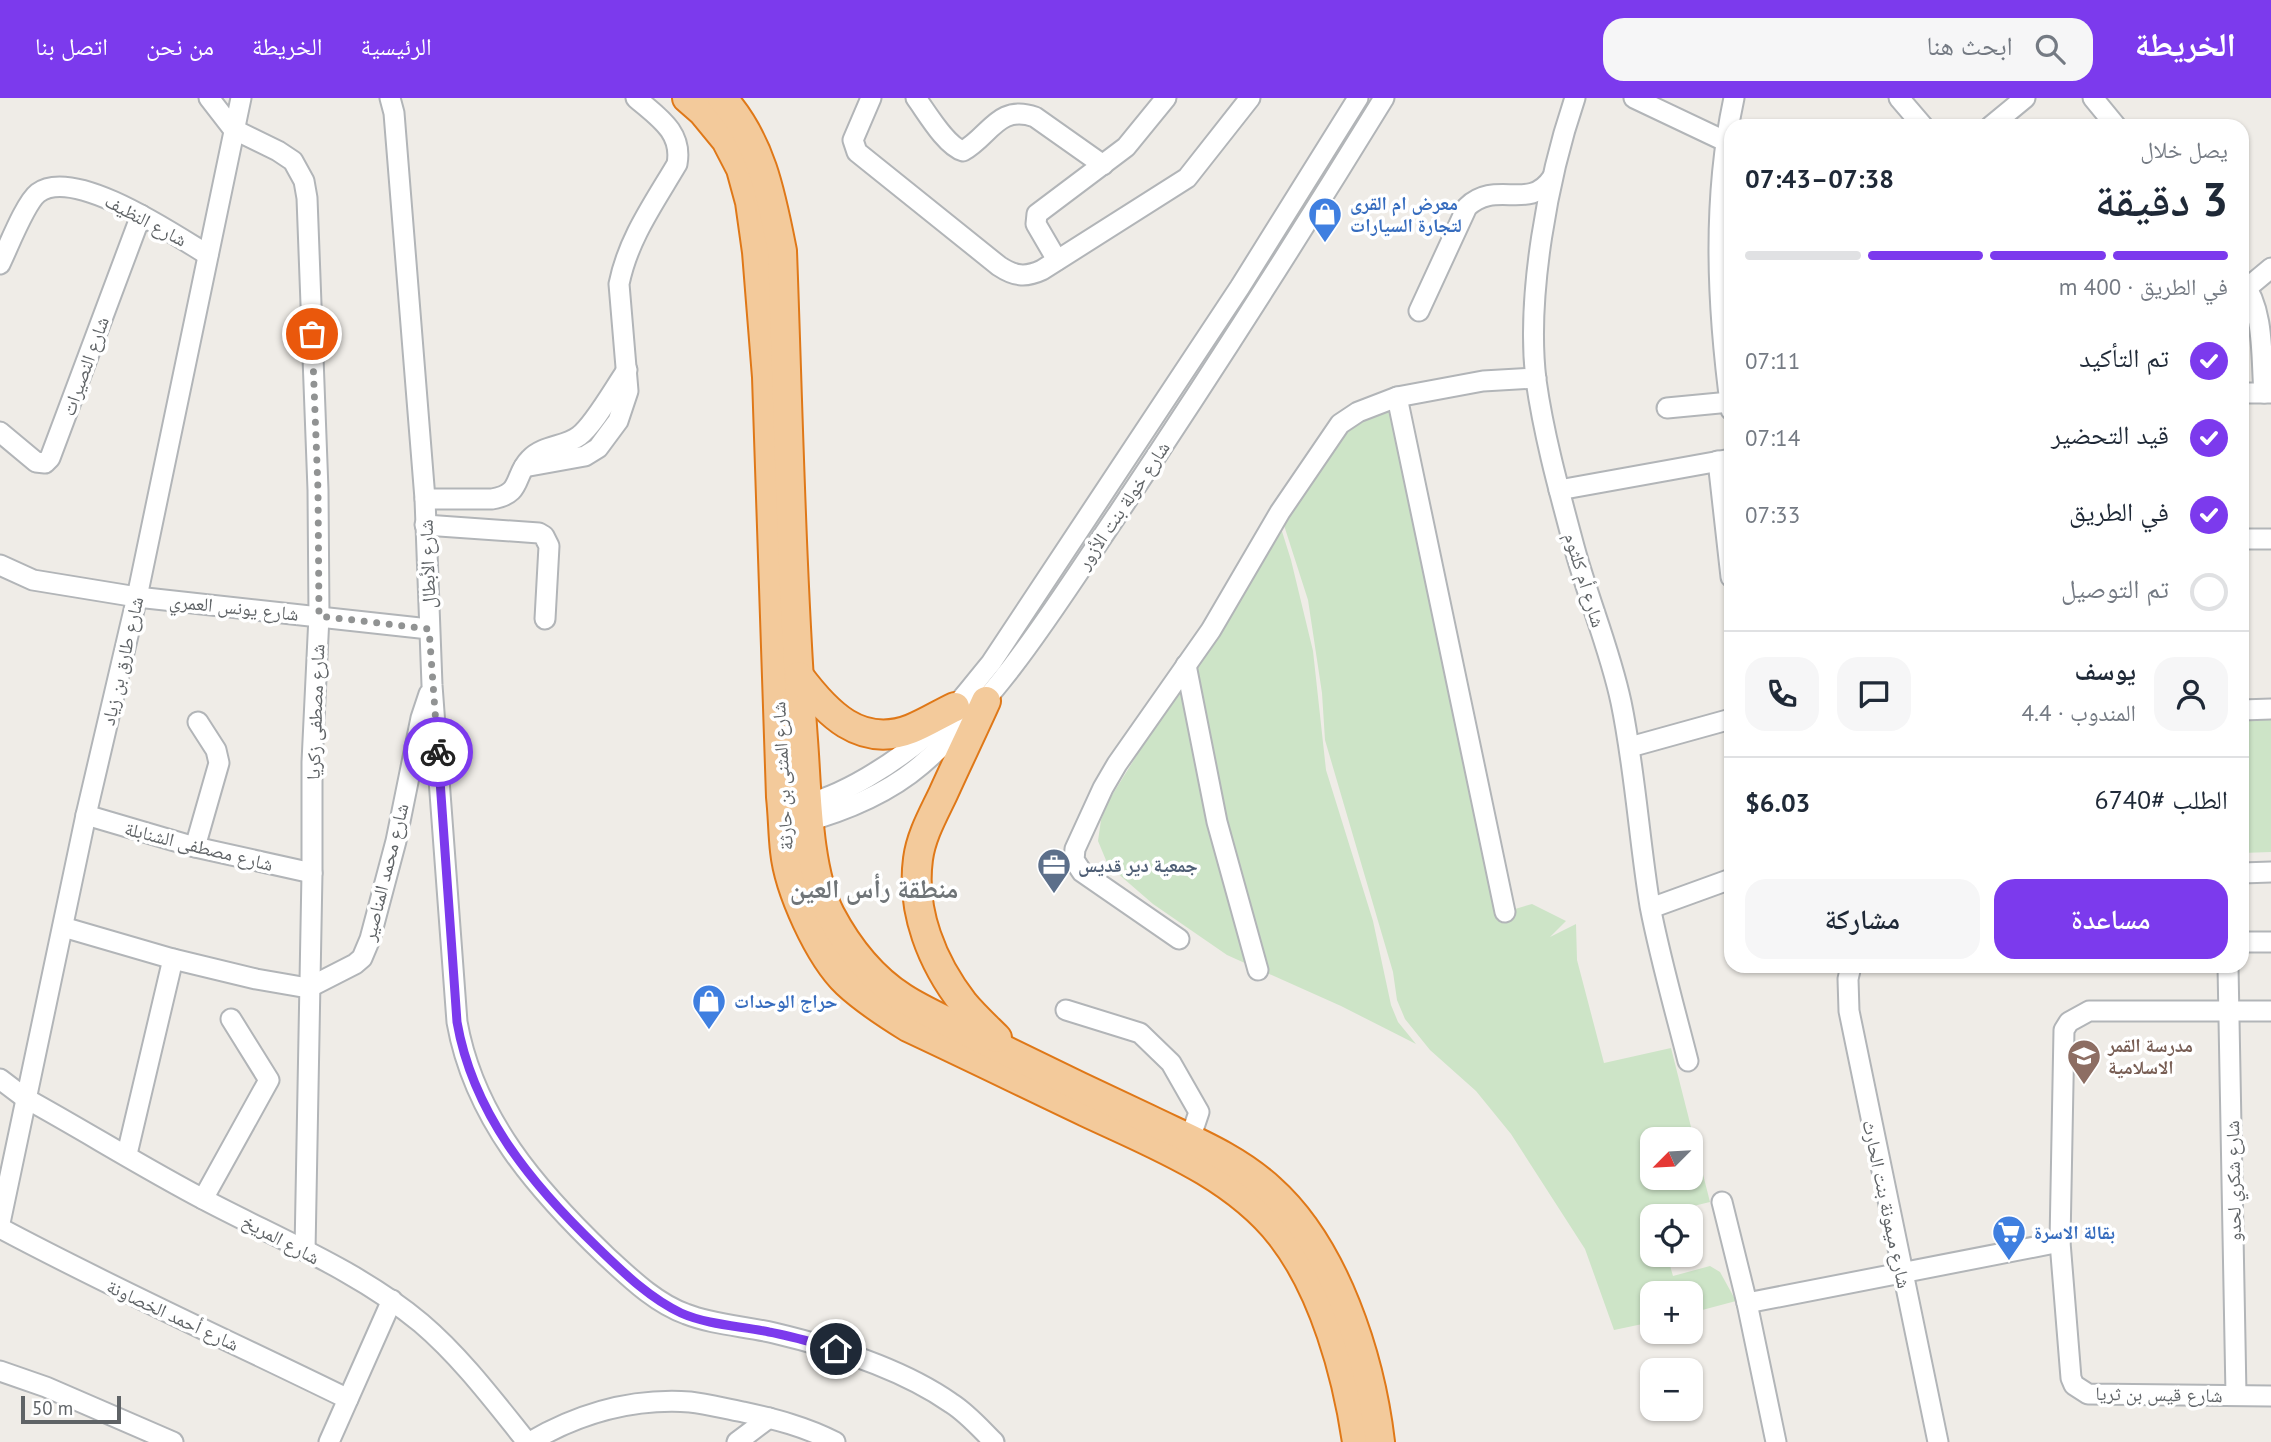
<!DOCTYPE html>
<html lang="ar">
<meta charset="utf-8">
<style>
body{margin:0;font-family:"PT Sans","Noto Naskh Arabic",sans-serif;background:#f6f6f7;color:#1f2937;direction:rtl;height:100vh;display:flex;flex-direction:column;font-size:26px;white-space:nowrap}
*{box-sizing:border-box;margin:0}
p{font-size:23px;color:#747a83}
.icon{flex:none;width:38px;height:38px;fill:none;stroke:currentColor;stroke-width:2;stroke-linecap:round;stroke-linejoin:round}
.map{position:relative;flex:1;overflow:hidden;direction:ltr}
.drawer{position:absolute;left:1724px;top:21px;width:525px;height:854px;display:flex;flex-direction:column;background:#fff;border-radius:21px;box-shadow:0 2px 5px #0004;direction:rtl}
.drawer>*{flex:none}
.needle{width:46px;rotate:246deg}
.controls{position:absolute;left:1640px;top:1029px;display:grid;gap:14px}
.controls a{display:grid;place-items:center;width:63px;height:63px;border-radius:14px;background:#fff;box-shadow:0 2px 5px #0004;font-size:35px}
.scale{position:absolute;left:21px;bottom:18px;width:100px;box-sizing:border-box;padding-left:7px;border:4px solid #5f6366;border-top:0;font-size:19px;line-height:24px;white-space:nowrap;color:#5f6366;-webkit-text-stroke:5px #fff;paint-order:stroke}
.pin{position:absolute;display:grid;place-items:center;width:60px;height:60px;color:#fff;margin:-30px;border:4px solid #fff;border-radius:50%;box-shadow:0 2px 7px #0007}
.courier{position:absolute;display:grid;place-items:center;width:70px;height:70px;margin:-35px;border:5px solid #7c3aed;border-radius:50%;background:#fff;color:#222;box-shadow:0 2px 9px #0007}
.headline em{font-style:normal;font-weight:600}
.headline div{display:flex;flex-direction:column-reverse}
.headline{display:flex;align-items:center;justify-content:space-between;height:119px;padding:0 21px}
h1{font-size:46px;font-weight:600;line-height:52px}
.bar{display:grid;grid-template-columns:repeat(4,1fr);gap:10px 7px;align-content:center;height:84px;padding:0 21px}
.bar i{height:9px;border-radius:5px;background:#e0e1e3}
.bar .on{background:#7c3aed}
.bar p{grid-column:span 4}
.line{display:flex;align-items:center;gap:18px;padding:0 21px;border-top:2px solid #e0e1e3}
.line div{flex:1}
.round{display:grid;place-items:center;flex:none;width:74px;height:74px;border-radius:21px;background:#f6f6f7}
ol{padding:0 21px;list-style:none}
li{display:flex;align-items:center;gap:21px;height:77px}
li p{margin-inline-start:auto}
li .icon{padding:7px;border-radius:50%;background:#7c3aed;color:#fff;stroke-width:4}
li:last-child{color:#747a83}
li i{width:38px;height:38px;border:4px solid #e0e1e3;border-radius:50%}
.cta{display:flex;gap:14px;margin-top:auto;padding:14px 21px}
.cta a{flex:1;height:80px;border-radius:21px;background:#7c3aed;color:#fff;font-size:28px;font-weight:600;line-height:80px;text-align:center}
.cta a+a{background:#f6f6f7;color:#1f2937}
header{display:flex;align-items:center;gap:42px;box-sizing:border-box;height:98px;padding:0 35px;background:#7c3aed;color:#fff}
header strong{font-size:33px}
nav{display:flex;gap:38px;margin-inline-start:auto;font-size:24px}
.search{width:490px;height:63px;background:#f6f6f7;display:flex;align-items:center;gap:18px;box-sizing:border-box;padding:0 24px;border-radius:21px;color:#747a83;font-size:26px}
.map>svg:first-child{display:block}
.green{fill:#cde4c7;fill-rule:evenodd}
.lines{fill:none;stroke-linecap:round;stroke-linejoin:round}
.minor-casing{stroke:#b2b5b8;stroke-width:23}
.highway-casing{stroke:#df7818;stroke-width:32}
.minor{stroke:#fff;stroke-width:19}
.highway{stroke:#f3ca9b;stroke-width:28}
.done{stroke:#919393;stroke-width:7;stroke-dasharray:0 12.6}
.route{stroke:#7c3aed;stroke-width:9}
.labels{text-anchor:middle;stroke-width:7;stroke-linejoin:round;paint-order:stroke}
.shop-label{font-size:19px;font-weight:bold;fill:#366cbe;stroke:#fff;text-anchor:start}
.street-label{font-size:19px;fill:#5f6366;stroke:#fff}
.service-label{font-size:19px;font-weight:bold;fill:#4e5e75;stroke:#fff;text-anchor:start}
.education-label{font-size:19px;font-weight:bold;fill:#785e54;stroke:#fff;text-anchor:start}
.district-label{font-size:26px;font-weight:bold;fill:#707578;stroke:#fff}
</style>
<header>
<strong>الخريطة</strong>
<div class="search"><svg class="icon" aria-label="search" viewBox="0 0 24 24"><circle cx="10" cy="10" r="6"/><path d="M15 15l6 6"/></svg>ابحث هنا</div>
<nav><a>الرئيسية</a><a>الخريطة</a><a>من نحن</a><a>اتصل بنا</a></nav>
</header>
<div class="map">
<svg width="2271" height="1344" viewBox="0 0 2271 1344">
<rect width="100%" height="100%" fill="#efece7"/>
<!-- green -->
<g class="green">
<path d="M1393,308L1505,814L1532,806L1566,823L1550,839L1576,826L1577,862L1604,965L1671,950L1710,1104L1652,1118V1157H1667L1673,1178L1710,1168L1720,1174L1736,1203L1691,1215L1690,1195H1652V1224L1614,1232L1585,1151L1511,1036L1476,993L1430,952L1405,921L1397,902L1393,874L1325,642L1322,595L1308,502L1281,418L1337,340L1357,321ZM1652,1041H1690V1080H1652Z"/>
<path d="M1280,427L1291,462L1313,553L1326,672L1373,823L1391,907L1398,924L1416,946L1341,908L1227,857L1153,806L1108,767L1098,743L1101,722L1109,702Z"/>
<path d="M2242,616H2271V754L2242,755Z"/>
</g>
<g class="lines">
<!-- minor casing -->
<g class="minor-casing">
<g id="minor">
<path d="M209,0L233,31L278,53L293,63L304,83L307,100L318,392L319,518L312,664V775L305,1153"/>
<path d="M390,0L394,15L425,401L432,587L457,924C474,1020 537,1092 605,1157C629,1179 655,1205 686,1216C714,1227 745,1228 774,1235C833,1249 901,1270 951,1305C967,1315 980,1330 994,1344"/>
<path d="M871,0L853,42L857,54L999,168C1014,178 1025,180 1042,172L1187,80L1250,0"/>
<path d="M916,0C927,15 946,48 963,53C990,38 998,6 1035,19L1103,67"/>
<path d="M1575,0C1548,79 1526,198 1536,282C1544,339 1560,396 1575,452C1589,503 1610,552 1621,604C1635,671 1639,741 1650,808C1660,860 1675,912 1688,963"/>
<path d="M1634,0L1731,46"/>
<path d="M1899,0L1923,28"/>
<path d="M2093,0L2116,28"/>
<path d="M1991,28L2025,0"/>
<path d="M1057,162L1036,126L1037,116L1126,49L1166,0"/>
<path d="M0,166C8,150 25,105 38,95C74,68 175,137 208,157"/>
<path d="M2242,183C2265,212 2261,260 2264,295"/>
<path d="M2247,190L2271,170"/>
<path d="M1419,213L1467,109C1496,81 1529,114 1552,80"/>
<path d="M2242,295H2271"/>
<path d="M1397,299L1505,814"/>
<path d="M1667,310L1730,304"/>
<path d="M1731,312C1717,208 1712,102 1734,0"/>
<path d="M0,334L36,364L45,365L50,360L141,117"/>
<path d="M1718,363L1731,479"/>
<path d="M524,369L585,358L598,350L618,323L628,293L619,186C628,141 654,105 677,66C683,34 658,19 636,0"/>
<path d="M1559,392L1731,361"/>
<path d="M425,401H492C523,396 513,378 530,361C543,347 565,349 579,338C594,327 615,289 627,272"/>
<path d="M425,427L539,435L544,438L549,448L545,521"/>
<path d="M2242,441H2271"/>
<path d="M0,467L33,482L137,499L429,531"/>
<path d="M1186,567L1217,724L1258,872"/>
<path d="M2242,612L2271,611"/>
<path d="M1630,649L1731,621"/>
<path d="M797,708C842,700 895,664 930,635C953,614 971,589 991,565L1240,189L1358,0"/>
<path d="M86,717L195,749L312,775"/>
<path d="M798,726C843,714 886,697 921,667C1003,597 1059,502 1119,414C1210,278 1298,140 1384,0"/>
<path d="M195,749L219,665L216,652L198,624"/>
<path d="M2242,775L2271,774"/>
<path d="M1651,810L1731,781"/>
<path d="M63,829L173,861L256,881L308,890L355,866L362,860L370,841L396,743L421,620L429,596"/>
<path d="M1179,841L1082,774L1074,762L1075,751L1103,690L1117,666L1211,532L1280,414L1340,326L1358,314L1397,299L1483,283L1536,280"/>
<path d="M2242,844H2271"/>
<path d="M1851,868L1848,881L1849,913L1938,1344"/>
<path d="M2228,868L2236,1297"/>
<path d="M1066,912L1140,935L1171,965L1199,1014L1190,1041"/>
<path d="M2271,913H2089L2069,924L2064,932L2060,1144L2071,1280L2074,1287L2088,1296L2271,1298"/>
<path d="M0,981L25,1000C85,1033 144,1070 205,1102C277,1140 359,1173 421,1225C461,1259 494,1303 527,1344"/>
<path d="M127,1056L173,861"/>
<path d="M203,1101L269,982L231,921"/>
<path d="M1722,1104L1747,1205L1776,1344"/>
<path d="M0,1125L86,717L137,499L241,0"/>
<path d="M0,1130C114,1191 232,1244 348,1301"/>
<path d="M1747,1205L2060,1144"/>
<path d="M0,1273L46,1289L173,1344"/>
<path d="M329,1344L392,1202"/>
<path d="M530,1344C578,1316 633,1300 690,1304C708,1306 726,1311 743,1314C775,1321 806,1329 835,1344"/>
<path d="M737,1344L769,1320"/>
</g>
</g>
<!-- highway casing -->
<g class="highway-casing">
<g id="highway">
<path d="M687,0L703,14L726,42L741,71L750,104L757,154L767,279L781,699C783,717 783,735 785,753C789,792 819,858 847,885C865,902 887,916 908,929C968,957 1027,986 1086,1014C1154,1046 1233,1076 1281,1137C1324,1192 1347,1276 1357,1344"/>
<path d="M722,0C761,43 771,97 782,153C788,316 791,479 803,642C807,693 807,771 830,816C847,848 872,880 903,900C923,913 947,923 968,934C1028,964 1088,993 1148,1021C1191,1042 1235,1059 1270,1091C1335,1149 1370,1259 1380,1344"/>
<path d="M799,578C826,614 860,651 911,631C926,625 940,616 955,609"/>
<path d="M986,603C972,634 957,665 943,696C933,717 921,738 918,761C911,813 932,865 964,906C974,918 986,929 997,940"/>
</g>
</g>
<!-- minor -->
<use href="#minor" class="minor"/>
<!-- highway -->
<use href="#highway" class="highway"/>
</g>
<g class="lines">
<!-- done -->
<path class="done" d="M312,236L318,392L319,518L429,531L438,654"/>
<!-- route -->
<path class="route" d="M438,654L457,924C473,1016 532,1087 598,1150C623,1174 649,1200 681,1215C708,1227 741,1228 769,1234C792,1238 814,1245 836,1251"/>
</g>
<!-- icons -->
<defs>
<g id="shop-pin" transform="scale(1.75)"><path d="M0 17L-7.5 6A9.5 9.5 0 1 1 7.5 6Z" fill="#3f7fe0" stroke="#fff"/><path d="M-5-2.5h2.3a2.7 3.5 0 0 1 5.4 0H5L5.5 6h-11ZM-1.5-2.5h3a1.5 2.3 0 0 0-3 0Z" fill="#fff"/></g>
<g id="office-pin" transform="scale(1.75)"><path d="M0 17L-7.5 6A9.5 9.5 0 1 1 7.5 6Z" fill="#5c6f8a" stroke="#fff"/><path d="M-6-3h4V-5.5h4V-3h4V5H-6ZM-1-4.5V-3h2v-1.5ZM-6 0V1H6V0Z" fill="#fff"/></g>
<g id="school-pin" transform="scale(1.75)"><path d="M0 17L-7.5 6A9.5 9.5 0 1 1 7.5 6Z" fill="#8d6e63" stroke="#fff"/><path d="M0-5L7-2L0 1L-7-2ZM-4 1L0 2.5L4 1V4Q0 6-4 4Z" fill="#fff"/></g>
<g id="supermarket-pin" transform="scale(1.75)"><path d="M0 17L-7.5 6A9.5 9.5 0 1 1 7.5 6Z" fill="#3f7fe0" stroke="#fff"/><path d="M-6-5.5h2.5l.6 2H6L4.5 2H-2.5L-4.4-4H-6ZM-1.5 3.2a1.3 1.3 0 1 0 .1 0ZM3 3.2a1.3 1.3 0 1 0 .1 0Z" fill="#fff"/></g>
</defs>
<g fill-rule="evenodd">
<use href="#shop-pin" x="1325" y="116"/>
<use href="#office-pin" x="1054" y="767"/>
<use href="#shop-pin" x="709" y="903"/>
<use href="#school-pin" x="2084" y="958"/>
<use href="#supermarket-pin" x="2009" y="1134"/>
</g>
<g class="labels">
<!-- shop labels -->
<g class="shop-label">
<text x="1350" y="112">معرض ام القرى<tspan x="1350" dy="22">لتجارة السيارات</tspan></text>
<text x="734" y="910">حراج الوحدات</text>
<text x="2034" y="1141">بقالة الاسرة</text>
</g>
<!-- street labels -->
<g class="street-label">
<text transform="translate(146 122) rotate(28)" y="7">شارع النظيف</text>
<text transform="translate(85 268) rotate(-70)" y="7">شارع النصيرات</text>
<text transform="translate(1123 407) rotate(-56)" y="7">شارع خولة بنت الأزور</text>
<text transform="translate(427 466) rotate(-92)" y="7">شارع الأبطال</text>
<text transform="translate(1585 482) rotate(73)" y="7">شارع أم كلثوم</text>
<text transform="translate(234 509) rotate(6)" y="7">شارع يونس العمري</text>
<text transform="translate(122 563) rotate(-77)" y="7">شارع طارق بن زياد</text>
<text transform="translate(315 614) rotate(-88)" y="7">شارع مصطفى زكريا</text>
<text transform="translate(782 678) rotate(-93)" y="7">شارع المثنى بن حارثة</text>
<text transform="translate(199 748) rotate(14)" y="7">شارع مصطفى الشنابلة</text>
<text transform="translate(385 774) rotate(-76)" y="7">شارع محمد المناصير</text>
<text transform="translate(2233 1083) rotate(-91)" y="7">شارع شكري لحدو</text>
<text transform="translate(1887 1106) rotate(78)" y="7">شارع ميمونة بنت الحارث</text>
<text transform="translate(281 1141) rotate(28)" y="7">شارع المريخ</text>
<text transform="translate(173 1217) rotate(25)" y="7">شارع أحمد الخصاونة</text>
<text transform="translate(2159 1296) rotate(1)" y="7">شارع قيس بن ثريا</text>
</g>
<!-- service labels -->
<g class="service-label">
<text x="1078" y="774">جمعية دير قديس</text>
</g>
<!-- education labels -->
<g class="education-label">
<text x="2108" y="954">مدرسة القمر<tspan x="2108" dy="22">الاسلامية</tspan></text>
</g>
<!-- district labels -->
<g class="district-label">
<text x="874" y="800">منطقة رأس العين</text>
</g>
</g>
</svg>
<div class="controls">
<a><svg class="needle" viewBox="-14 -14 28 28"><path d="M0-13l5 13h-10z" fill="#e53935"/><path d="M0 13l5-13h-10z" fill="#747a83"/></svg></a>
<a><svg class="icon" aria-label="locate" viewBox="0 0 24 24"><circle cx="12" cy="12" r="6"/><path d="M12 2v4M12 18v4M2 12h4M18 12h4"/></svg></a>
<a>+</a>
<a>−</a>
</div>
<div class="scale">50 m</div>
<div class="pin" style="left:312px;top:236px;background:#ea580c"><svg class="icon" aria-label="bag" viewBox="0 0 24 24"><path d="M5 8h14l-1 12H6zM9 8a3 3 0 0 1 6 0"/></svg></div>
<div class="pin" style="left:836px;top:1251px;background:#1f2937"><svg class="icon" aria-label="home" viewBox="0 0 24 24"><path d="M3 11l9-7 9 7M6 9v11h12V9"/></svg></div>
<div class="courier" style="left:438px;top:654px"><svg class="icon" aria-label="bike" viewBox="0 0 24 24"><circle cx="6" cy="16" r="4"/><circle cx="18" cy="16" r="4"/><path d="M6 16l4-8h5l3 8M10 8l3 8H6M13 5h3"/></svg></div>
<section class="drawer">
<div class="headline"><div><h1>3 دقيقة</h1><p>يصل خلال</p></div><em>07:38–07:43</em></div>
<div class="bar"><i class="on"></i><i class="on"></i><i class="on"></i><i></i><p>في الطريق · 400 m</p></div>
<ol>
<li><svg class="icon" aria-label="check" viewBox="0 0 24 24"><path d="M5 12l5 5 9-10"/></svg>تم التأكيد<p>07:11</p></li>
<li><svg class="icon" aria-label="check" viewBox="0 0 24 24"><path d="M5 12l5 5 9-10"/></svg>قيد التحضير<p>07:14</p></li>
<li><svg class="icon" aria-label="check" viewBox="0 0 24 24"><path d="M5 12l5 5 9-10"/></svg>في الطريق<p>07:33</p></li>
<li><i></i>تم التوصيل</li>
</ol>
<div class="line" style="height:126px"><a class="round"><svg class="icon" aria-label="person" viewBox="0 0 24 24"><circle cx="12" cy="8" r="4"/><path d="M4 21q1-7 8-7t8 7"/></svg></a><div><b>يوسف</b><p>المندوب · 4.4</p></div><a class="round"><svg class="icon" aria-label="chat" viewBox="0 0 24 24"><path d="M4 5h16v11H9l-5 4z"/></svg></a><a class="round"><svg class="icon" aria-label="phone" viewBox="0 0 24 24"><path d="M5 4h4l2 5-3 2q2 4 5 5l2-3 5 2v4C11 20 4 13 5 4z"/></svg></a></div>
<div class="line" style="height:91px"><div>الطلب #6740</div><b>$6.03</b></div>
<div class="cta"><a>مساعدة</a><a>مشاركة</a></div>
</section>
</div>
